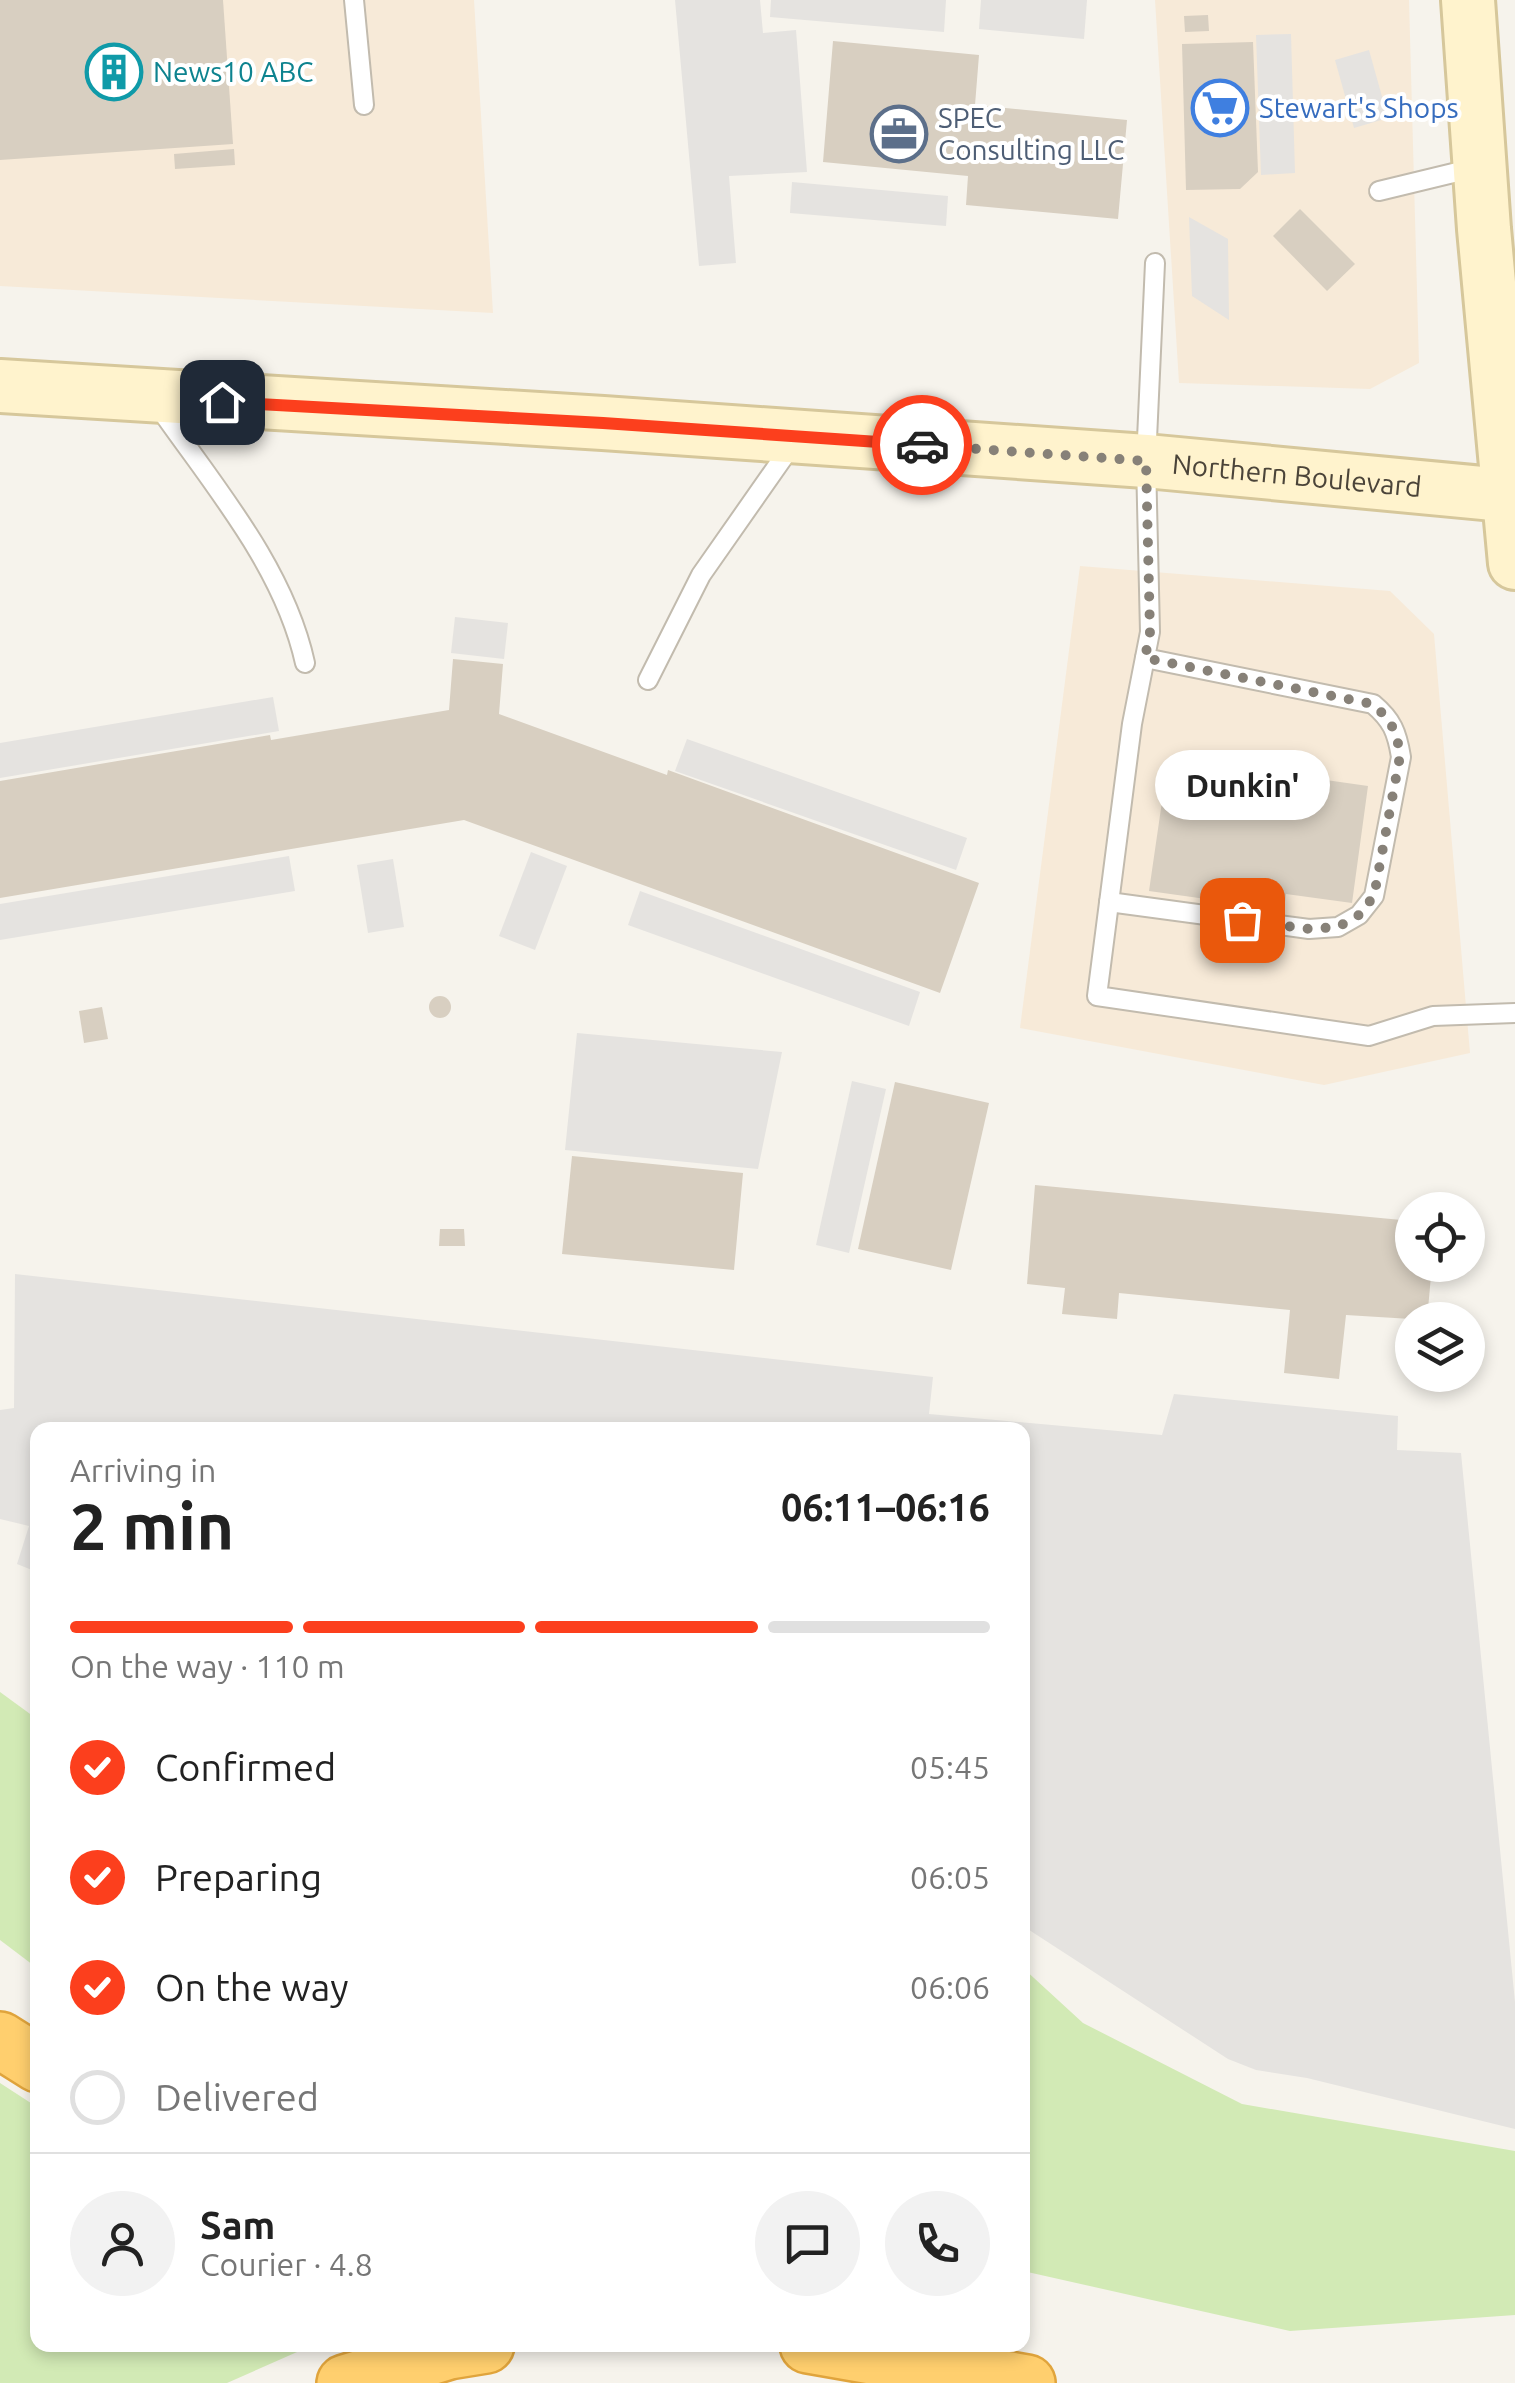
<!DOCTYPE html>
<meta charset="utf-8">
<style>
body{margin:0;font-family:Ubuntu,sans-serif;background:#f2f2f2;color:#222;height:100vh;display:flex;flex-direction:column;font-size:38px;white-space:nowrap}
*{box-sizing:border-box;margin:0}
p{font-size:32px;color:#767676}
.icon{flex:none;width:55px;height:55px;fill:none;stroke:currentColor;stroke-width:2;stroke-linecap:round;stroke-linejoin:round}
.map{position:relative;flex:1;overflow:hidden}
.panel{position:absolute;left:30px;top:1422px;width:1000px;height:930px;display:flex;flex-direction:column;background:#fff;border-radius:20px;box-shadow:0 5px 15px #0003}
.panel>*{flex:none}
.fabs{position:absolute;left:1395px;top:1192px;display:grid;gap:20px}
.fabs a{display:grid;place-items:center;width:90px;height:90px;border-radius:50%;background:#fff;box-shadow:0 5px 15px #0003;font-size:50px}
.pin{position:absolute;display:grid;place-items:center;width:85px;height:85px;color:#fff;margin:-42px;border-radius:20px;box-shadow:0 5px 15px #0006}
.courier{position:absolute;display:grid;place-items:center;width:100px;height:100px;margin:-50px;border:8px solid #fc3f1d;border-radius:50%;background:#fff;color:#222;box-shadow:0 2px 12px #0007}
.bubble{position:absolute;height:70px;border-radius:35px;background:#fff;box-shadow:0 5px 15px #0003;font-size:32px;font-weight:600;line-height:70px;text-align:center}
.head em{font-style:normal;font-weight:600}
.head div{display:flex;flex-direction:column-reverse}
.head{display:flex;align-items:center;justify-content:space-between;height:170px;padding:0 40px}
h1{font-size:65px;font-weight:600;line-height:75px}
.bar{display:grid;grid-template-columns:repeat(4,1fr);gap:15px 10px;align-content:center;height:120px;padding:0 40px}
.bar i{height:12px;border-radius:8px;background:#e0e0e0}
.bar .current{background:#fc3f1d}
.bar p{grid-column:span 4}
.line{display:flex;align-items:center;gap:25px;padding:0 40px;border-top:2px solid #e0e0e0}
.line div{flex:1}
.round{display:grid;place-items:center;flex:none;width:105px;height:105px;border-radius:52px;background:#f2f2f2}
ol{padding:0 40px;list-style:none}
li{display:flex;align-items:center;gap:30px;height:110px}
li p{margin-inline-start:auto}
li .icon{padding:10px;border-radius:50%;background:#fc3f1d;color:#fff;stroke-width:4}
li:last-child{color:#767676}
li i{width:55px;height:55px;border:5px solid #e0e0e0;border-radius:50%}
.map>svg:first-child{display:block}
.commercial{fill:#f7ead8}
.green{fill:#d2eab5}
.parking{fill:#e5e3e0}
.building{fill:#d8cfc1}
.lines{fill:none;stroke-linecap:round;stroke-linejoin:round}
.lane-casing{stroke:#c2bbae;stroke-width:22}
.secondary-casing{stroke:#d6c79b;stroke-width:58}
.highway-casing{stroke:#e0a43c;stroke-width:60}
.lane{stroke:#fff;stroke-width:18}
.secondary{stroke:#fff3cd;stroke-width:52}
.highway{stroke:#ffcf6e;stroke-width:55}
.done{stroke:#878178;stroke-width:10;stroke-dasharray:0 18}
.route{stroke:#fc3f1d;stroke-width:12}
.labels{text-anchor:middle;stroke-width:8;stroke-linejoin:round;paint-order:stroke}
.culture-label{font-size:28px;fill:#0d838f;stroke:#fff;text-anchor:start}
.shop-label{font-size:28px;fill:#366cbe;stroke:#fff;text-anchor:start}
.service-label{font-size:28px;fill:#4e5e75;stroke:#fff;text-anchor:start}
.street-label{font-size:28px;fill:#4b4439;stroke:#fff}
</style>
<div class="map">
<svg width="1515" height="2383" viewBox="0 0 1515 2383">
<rect width="100%" height="100%" fill="#f6f3ec"/>
<!-- commercial -->
<g class="commercial">
<path d="M0,0H474L493,313L0,286Z"/>
<path d="M1155,0H1409L1419,363L1370,389L1179,383Z"/>
<path d="M1080,566L1390,591L1434,634L1470,1053L1324,1085L1020,1028Z"/>
</g>
<!-- green -->
<g class="green">
<path d="M0,1692L37,1719V1968L0,1940Z"/>
<path d="M1022,1967L1083,2023L1242,2104L1515,2151V2315L1290,2331L1023,2271Z"/>
<path d="M0,2083L37,2107L38,2345H313L227,2383H0Z"/>
</g>
<!-- parking -->
<g class="parking">
<path d="M675,0H760L763,33L796,30L807,172L729,176L736,263L699,266Z"/>
<path d="M771,0H946L944,32L770,17Z"/>
<path d="M981,0H1087L1084,39L979,29Z"/>
<path d="M1291,34L1295,173L1261,175L1256,35Z"/>
<path d="M1369,50L1388,118L1354,128L1335,60Z"/>
<path d="M792,182L948,196L946,226L790,213Z"/>
<path d="M1189,217L1228,239L1229,320L1192,296Z"/>
<path d="M455,617L508,623L504,659L451,653Z"/>
<path d="M273,697L279,731L0,778V743Z"/>
<path d="M687,739L967,838L956,870L675,771Z"/>
<path d="M531,852L567,866L535,950L499,936Z"/>
<path d="M289,856L295,891L0,940V904Z"/>
<path d="M393,859L404,927L368,933L357,865Z"/>
<path d="M640,891L920,992L909,1026L628,925Z"/>
<path d="M577,1033L782,1052L758,1169L565,1150Z"/>
<path d="M852,1081L886,1089L849,1253L816,1245Z"/>
<path d="M15,1274L933,1377L929,1414L1162,1435L1174,1394L1398,1416L1397,1450L1461,1453L1515,2002V2129L1307,2078L1256,2070L1228,2059L1023,1926L1022,1430H38L37,1572L17,1564L29,1526L0,1519V1410L14,1408Z"/>
</g>
<!-- building -->
<g class="building">
<path d="M0,0H223L233,144L0,160Z"/>
<path d="M1208,15L1209,31L1185,32L1184,16Z"/>
<path d="M833,41L979,55L975,105L1127,120L1118,219L966,205L968,176L823,162Z"/>
<path d="M1253,42L1258,172L1240,189L1186,190L1182,44Z"/>
<path d="M234,149L235,165L175,169L174,154Z"/>
<path d="M1300,209L1355,264L1327,291L1273,236Z"/>
<path d="M453,659L503,664L499,714L667,775L668,770L979,883L940,993L464,820L0,898V781L270,735L271,740L449,710Z"/>
<path d="M1166,774L1296,792L1298,776L1368,786L1352,903L1286,894L1284,910L1149,891Z"/>
<circle cx="440" cy="1007" r="11"/>
<path d="M102,1007L108,1039L84,1043L79,1011Z"/>
<path d="M895,1082L989,1103L951,1270L858,1249Z"/>
<path d="M572,1156L743,1173L734,1270L562,1254Z"/>
<path d="M1035,1185L1412,1221V1265H1432L1427,1320L1346,1315L1339,1379L1284,1373L1290,1310L1119,1293L1117,1319L1062,1314L1065,1288L1027,1284Z"/>
<path d="M440,1229H464L465,1246H439Z"/>
</g>
<g class="lines">
<!-- lane casing -->
<g class="lane-casing">
<g id="lane">
<path d="M354,0L364,105"/>
<path d="M1379,191L1474,168"/>
<path d="M1155,263L1146,461L1150,632L1132,724L1097,996L1369,1036L1433,1016L1515,1013"/>
<path d="M158,406C213,485 284,567 305,663"/>
<path d="M648,680L701,575L792,445"/>
<path d="M1109,902L1309,929L1338,927L1359,915L1374,896L1401,757C1397,732 1392,720 1373,704L1145,658"/>
</g>
</g>
<!-- secondary casing -->
<g class="secondary-casing">
<g id="secondary">
<path d="M1468,0L1484,229L1515,563"/>
<path id="s1" d="M0,386L603,423L1146,461L1515,496"/>
</g>
</g>
<!-- highway casing -->
<g class="highway-casing">
<g id="highway">
<path d="M0,2040L38,2064"/>
<path d="M808,2345L1027,2383"/>
<path d="M345,2383L449,2351L486,2345"/>
</g>
</g>
<!-- lane -->
<use href="#lane" class="lane"/>
<!-- secondary -->
<use href="#secondary" class="secondary"/>
<!-- highway -->
<use href="#highway" class="highway"/>
</g>
<g class="lines">
<!-- done -->
<path class="done" d="M922,445L1146,461L1150,632L1145,658L1372,704C1392,720 1397,732 1400,756L1374,896L1359,915L1338,927L1309,929L1242,920"/>
<!-- route -->
<path class="route" d="M222,402L603,423L922,445"/>
</g>
<!-- icons -->
<defs>
<g id="building-ring" transform="scale(2.875)"><circle r="9.5" fill="#fff" stroke="#0f9aa8" stroke-width="1.5"/><path d="M-4-6H4V6H1V3H-1V6H-4ZM-2.5-4.3h1.7v1.8h-1.7ZM.8-4.3h1.7v1.8H.8ZM-2.5-1h1.7V.8h-1.7ZM.8-1h1.7V.8H.8Z" fill="#0f9aa8"/></g>
<g id="supermarket-ring" transform="scale(2.875)"><circle r="9.5" fill="#fff" stroke="#3f7fe0" stroke-width="1.5"/><path d="M-6-5.5h2.5l.6 2H6L4.5 2H-2.5L-4.4-4H-6ZM-1.5 3.2a1.3 1.3 0 1 0 .1 0ZM3 3.2a1.3 1.3 0 1 0 .1 0Z" fill="#3f7fe0"/></g>
<g id="office-ring" transform="scale(2.875)"><circle r="9.5" fill="#fff" stroke="#5c6f8a" stroke-width="1.5"/><path d="M-6-3h4V-5.5h4V-3h4V5H-6ZM-1-4.5V-3h2v-1.5ZM-6 0V1H6V0Z" fill="#5c6f8a"/></g>
</defs>
<g fill-rule="evenodd">
<use href="#building-ring" x="114" y="72"/>
<use href="#supermarket-ring" x="1220" y="108"/>
<use href="#office-ring" x="899" y="134"/>
</g>
<g class="labels">
<!-- culture labels -->
<g class="culture-label">
<text x="153" y="82">News10 ABC</text>
</g>
<!-- shop labels -->
<g class="shop-label">
<text x="1259" y="118">Stewart's Shops</text>
</g>
<!-- service labels -->
<g class="service-label">
<text x="938" y="128">SPEC<tspan x="938" dy="32">Consulting LLC</tspan></text>
</g>
<!-- street labels -->
<g class="street-label">
<text dy="10" stroke="none"><textPath href="#s1" startOffset="1300">Northern Boulevard</textPath></text>
</g>
</g>
</svg>
<div class="fabs">
<a><svg class="icon" aria-label="locate" viewBox="0 0 24 24"><circle cx="12" cy="12" r="6"/><path d="M12 2v4M12 18v4M2 12h4M18 12h4"/></svg></a>
<a><svg class="icon" aria-label="layers" viewBox="0 0 24 24"><path d="M12 4l9 5-9 5-9-5zM3 14l9 5 9-5"/></svg></a>
</div>
<div class="pin" style="left:1242px;top:920px;background:#ea580c"><svg class="icon" aria-label="bag" viewBox="0 0 24 24"><path d="M5 8h14l-1 12H6zM9 8a3 3 0 0 1 6 0"/></svg></div>
<div class="pin" style="left:222px;top:402px;background:#1f2937"><svg class="icon" aria-label="home" viewBox="0 0 24 24"><path d="M3 11l9-7 9 7M6 9v11h12V9"/></svg></div>
<div class="courier" style="left:922px;top:445px"><svg class="icon" aria-label="car" viewBox="0 0 24 24"><path d="M5 17H2v-5l4-1 3-4h7l3 4 3 1v5h-3M9 17h6M6 11h13"/><circle cx="7" cy="17" r="2"/><circle cx="17" cy="17" r="2"/></svg></div>
<div class="bubble" style="left:1155px;top:750px;width:175px">Dunkin'</div>
<section class="panel">
<div class="head"><div><h1>2 min</h1><p>Arriving in</p></div><em>06:11–06:16</em></div>
<div class="bar"><i class="current"></i><i class="current"></i><i class="current"></i><i></i><p>On the way · 110 m</p></div>
<ol>
<li><svg class="icon" aria-label="check" viewBox="0 0 24 24"><path d="M5 12l5 5 9-10"/></svg>Confirmed<p>05:45</p></li>
<li><svg class="icon" aria-label="check" viewBox="0 0 24 24"><path d="M5 12l5 5 9-10"/></svg>Preparing<p>06:05</p></li>
<li><svg class="icon" aria-label="check" viewBox="0 0 24 24"><path d="M5 12l5 5 9-10"/></svg>On the way<p>06:06</p></li>
<li><i></i>Delivered</li>
</ol>
<div class="line" style="height:180px"><a class="round"><svg class="icon" aria-label="person" viewBox="0 0 24 24"><circle cx="12" cy="8" r="4"/><path d="M4 21q1-7 8-7t8 7"/></svg></a><div><b>Sam</b><p>Courier · 4.8</p></div><a class="round"><svg class="icon" aria-label="chat" viewBox="0 0 24 24"><path d="M4 5h16v11H9l-5 4z"/></svg></a><a class="round"><svg class="icon" aria-label="phone" viewBox="0 0 24 24"><path d="M5 4h4l2 5-3 2q2 4 5 5l2-3 5 2v4C11 20 4 13 5 4z"/></svg></a></div>
</section>
</div>
